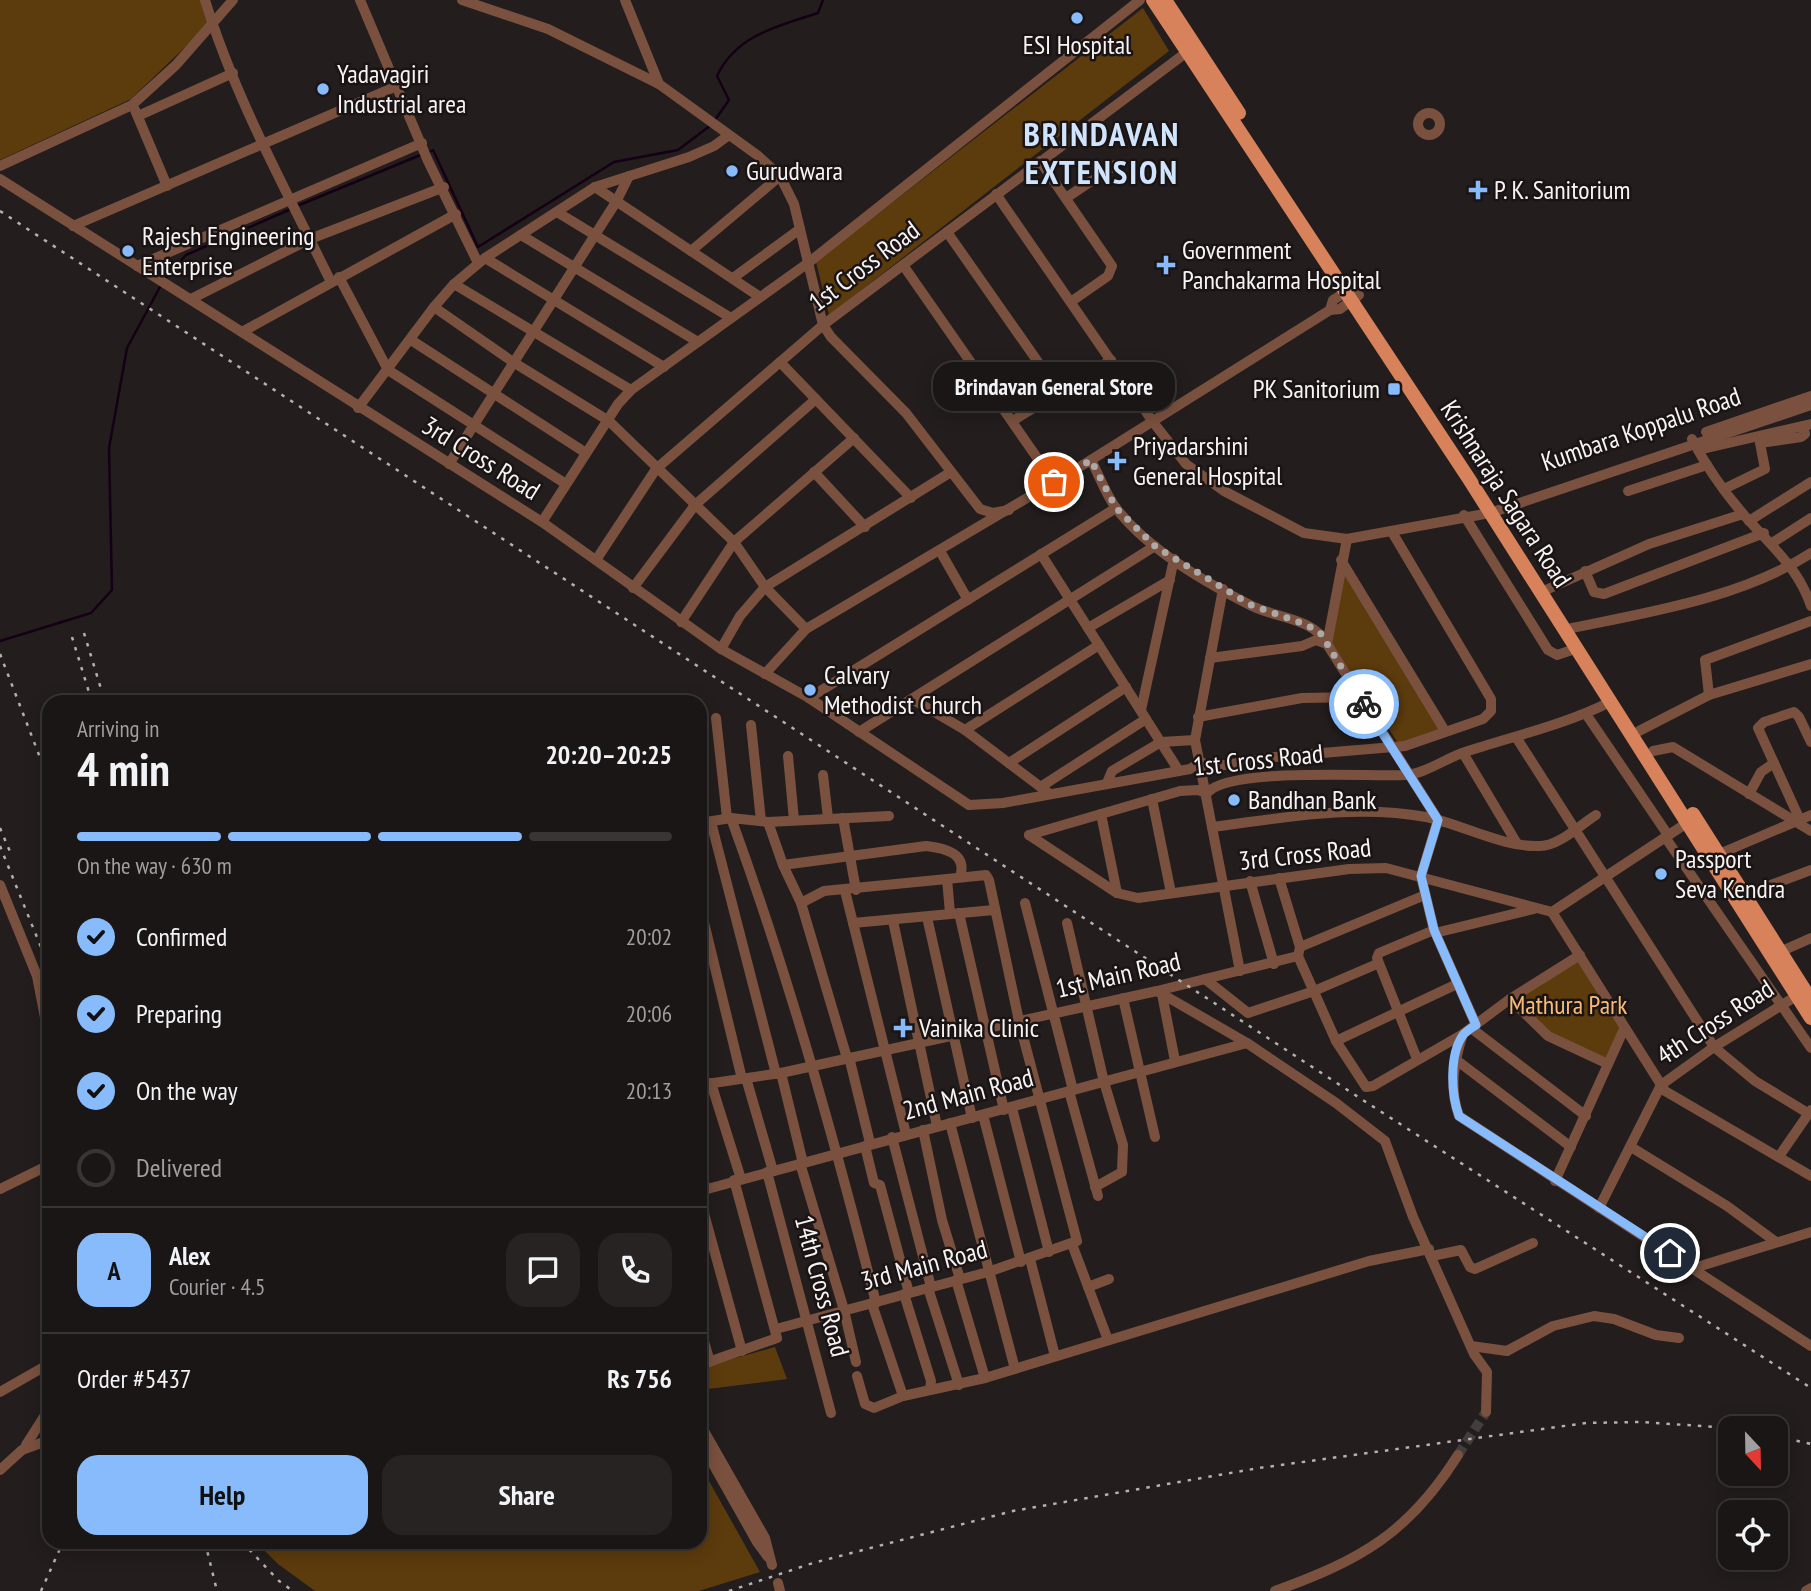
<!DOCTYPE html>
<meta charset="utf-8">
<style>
body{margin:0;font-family:"PT Sans Narrow",sans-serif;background:#272323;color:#f1f3f6;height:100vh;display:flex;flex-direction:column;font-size:26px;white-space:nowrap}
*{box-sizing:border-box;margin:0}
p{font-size:23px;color:#9f9fa1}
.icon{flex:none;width:38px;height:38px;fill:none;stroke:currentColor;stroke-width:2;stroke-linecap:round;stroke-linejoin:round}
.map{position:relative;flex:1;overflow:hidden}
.side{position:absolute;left:42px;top:695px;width:665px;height:854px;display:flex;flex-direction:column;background:#1a1616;border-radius:21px;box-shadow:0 4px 18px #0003,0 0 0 2px #383535}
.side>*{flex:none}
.needle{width:46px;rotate:158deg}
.controls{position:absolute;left:1718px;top:1416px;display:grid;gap:14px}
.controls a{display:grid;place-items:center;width:70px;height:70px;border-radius:14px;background:#1a1616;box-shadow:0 4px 18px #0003,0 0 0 2px #383535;font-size:35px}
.pin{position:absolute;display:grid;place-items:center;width:60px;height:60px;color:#fff;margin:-30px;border:4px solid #fff;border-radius:50%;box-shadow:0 2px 7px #0007}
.courier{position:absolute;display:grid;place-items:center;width:70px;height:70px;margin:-35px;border:5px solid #87bbfb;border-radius:50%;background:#fff;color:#222;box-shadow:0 2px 9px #0007}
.bubble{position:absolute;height:49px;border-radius:21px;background:#1a1616;box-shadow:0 4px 18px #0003,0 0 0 2px #383535;font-size:23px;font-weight:800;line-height:49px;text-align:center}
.overview em{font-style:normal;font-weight:800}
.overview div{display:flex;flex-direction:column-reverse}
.overview{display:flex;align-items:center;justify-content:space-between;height:119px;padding:0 35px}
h1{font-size:46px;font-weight:800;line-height:52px}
.bar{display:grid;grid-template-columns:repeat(4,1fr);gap:10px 7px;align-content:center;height:84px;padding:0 35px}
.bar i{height:9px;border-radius:5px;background:#383535}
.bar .active{background:#87bbfb}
.bar p{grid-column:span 4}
.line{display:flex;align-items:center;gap:18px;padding:0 35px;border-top:2px solid #383535}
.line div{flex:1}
.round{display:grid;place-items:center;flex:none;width:74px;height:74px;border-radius:21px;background:#272323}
ol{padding:0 35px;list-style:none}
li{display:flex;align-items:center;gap:21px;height:77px}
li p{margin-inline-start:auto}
li .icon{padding:7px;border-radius:50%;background:#87bbfb;color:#111;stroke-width:4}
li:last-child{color:#9f9fa1}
li i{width:38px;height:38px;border:4px solid #383535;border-radius:50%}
.primary-button{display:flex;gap:14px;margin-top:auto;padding:14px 35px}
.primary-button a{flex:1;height:80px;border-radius:21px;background:#87bbfb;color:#111;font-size:28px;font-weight:800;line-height:80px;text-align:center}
.primary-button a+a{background:#272323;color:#f1f3f6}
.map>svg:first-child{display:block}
.green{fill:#5c3b0d}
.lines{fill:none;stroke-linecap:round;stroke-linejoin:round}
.stream{stroke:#150015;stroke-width:2.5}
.minor-tunnel{stroke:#433d3d;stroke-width:10;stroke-dasharray:10 5;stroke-linecap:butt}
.minor{stroke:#7a513f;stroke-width:10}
.major{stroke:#d7825b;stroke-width:14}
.rail{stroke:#b6b1b1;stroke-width:2.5;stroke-dasharray:3.5 7;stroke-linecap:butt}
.done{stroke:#ada9a9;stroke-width:7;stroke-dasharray:0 12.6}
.route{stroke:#87bbfb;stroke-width:9}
.poi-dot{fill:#87bbfb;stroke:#1a1414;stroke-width:2.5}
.labels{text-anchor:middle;stroke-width:5;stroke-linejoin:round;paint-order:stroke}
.poi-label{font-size:26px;fill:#f8f4f4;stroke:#1a1414;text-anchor:start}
.street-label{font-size:26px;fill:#f8f4f4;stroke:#1a1414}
.park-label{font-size:26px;fill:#f5bb77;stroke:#1a1414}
.district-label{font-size:33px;font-weight:bold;letter-spacing:2px;fill:#d1e4fd;stroke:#1a1414}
</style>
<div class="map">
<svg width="1811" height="1591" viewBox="0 0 1811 1591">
<rect width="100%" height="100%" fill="#231d1d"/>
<!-- green -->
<g class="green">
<path d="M0,0H201L208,25L131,99L0,160Z"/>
<path d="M1143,8L1169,51L829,315L816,262Z"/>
<path d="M1343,570L1442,731L1400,746L1331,642Z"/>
<path d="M1580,955L1624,1029L1608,1064L1548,1036L1510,999Z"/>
<path d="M775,1347L787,1379L700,1390V1368Z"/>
<path d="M700,1465L760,1572L699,1591H315L278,1564L256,1542H700Z"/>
</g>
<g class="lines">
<!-- stream -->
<g class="stream">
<path d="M715,120L729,100L717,76C736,35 778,26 818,13L823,0"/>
<path d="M429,152L433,150L478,247L614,162L678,150L711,125"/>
<path d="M297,206L423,154"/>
<path d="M164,280L186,255L291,209"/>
<path d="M0,641L91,613L112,590L109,448L127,348L161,285"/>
</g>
<!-- minor-tunnel -->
<path class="minor-tunnel" d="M1458,1455L1486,1412"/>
<!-- minor -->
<g class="minor">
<path d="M205,0C235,98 286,190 331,282"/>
<path d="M360,0L428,161L478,263"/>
<path d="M462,0L548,29L659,84L757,155L780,176L794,204L823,325L831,337L906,413L980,509L993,513L1009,510"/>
<path d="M625,0L659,84"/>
<path d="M135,110L167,186"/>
<circle cx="1429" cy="124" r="11"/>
<path d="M138,116L233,73"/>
<path d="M1040,161L1112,266L1108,276L1072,301"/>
<path d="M0,166L132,105L176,65L233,0"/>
<path d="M0,179L542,522L721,649L809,698L969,805L1003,803L1190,769L1201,762L1212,767L1275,757L1405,746L1483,719L1491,711V699L1392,532"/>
<path d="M595,187L760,297"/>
<path d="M996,194L1153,422L1186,464L1224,491L1304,533L1347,539L1490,513L1811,405"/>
<path d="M1066,198L1115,165"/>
<path d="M557,212L731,318"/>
<path d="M73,226L397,86"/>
<path d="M947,232L1059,392"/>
<path d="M521,235L698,342"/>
<path d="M691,251L780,176"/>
<path d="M485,258L664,367"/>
<path d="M903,265L1054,482"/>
<path d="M137,266L422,143"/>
<path d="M339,277L388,370L566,484"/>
<path d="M733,278L800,229"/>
<path d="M454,284L631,390"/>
<path d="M191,299L310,239L444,187"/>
<path d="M434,307L513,362L609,421L734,542L765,587L806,629"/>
<path d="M1330,310L1333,300L1354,287"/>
<path d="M242,332L456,214"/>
<path d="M411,340L586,453"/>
<path d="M780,362L911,498"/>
<path d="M358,408L434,307L454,284L485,258L595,187L689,157L714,146L729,135"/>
<path d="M1014,420L1111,360"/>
<path d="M1706,432L1811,396"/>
<path d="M1692,439C1706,466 1724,492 1744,515C1770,545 1798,567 1811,606"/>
<path d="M1698,450L1811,424"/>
<path d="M1091,460C1099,475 1106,495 1116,508C1146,548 1208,584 1252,606C1276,618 1314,618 1327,644"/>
<path d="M449,464L616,202L629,176"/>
<path d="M814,472L865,527"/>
<path d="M1724,489L1765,469L1760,443L1801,437L1805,434L1803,426"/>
<path d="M1628,491L1707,465"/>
<path d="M1464,515L1548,650L1557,655L1575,649"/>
<path d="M1749,521L1811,482"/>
<path d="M542,522L618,404L631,390L808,263L1140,0"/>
<path d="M1347,539L1327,644L1438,820L1421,876L1434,930L1476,1025"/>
<path d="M1772,543L1811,518"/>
<path d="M940,551L968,600"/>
<path d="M1041,554L1179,771"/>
<path d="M596,560L656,469L823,325L1191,49"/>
<path d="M1341,560L1445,731"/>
<path d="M1585,571L1594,592L1604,594L1764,533"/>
<path d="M633,588L695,505L816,399"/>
<path d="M1223,589L1195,740L1240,971"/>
<path d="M1548,589L1649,544L1743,514"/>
<path d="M681,622L734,542L854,438"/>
<path d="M1088,628L1170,580"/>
<path d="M1572,628C1651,612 1743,597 1811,553"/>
<path d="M721,649L740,616L765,587L951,472"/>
<path d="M1210,658L1302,646L1316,640L1327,644"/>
<path d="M765,674L806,629L1091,460L1330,310L1340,309L1359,295"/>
<path d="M1709,695L1705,660L1811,621"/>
<path d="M809,698L1116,508"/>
<path d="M912,699L965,730L1050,794"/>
<path d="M1141,710L1174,559"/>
<path d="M1586,714L1668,835"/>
<path d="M1198,717L1302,698L1360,697"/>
<path d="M716,718L727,818"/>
<path d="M751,725L761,821"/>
<path d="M965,730L1099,645"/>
<path d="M1639,731L1709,695L1811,664"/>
<path d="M859,732L1155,546"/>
<path d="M1516,737L1714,1047L1755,1081L1806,1112"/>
<path d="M1653,751L1673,747L1811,831"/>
<path d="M1463,753L1516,842"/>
<path d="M788,756L794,820"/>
<path d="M1009,763L1126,687"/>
<path d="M823,775L828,818"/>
<path d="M1107,783L1112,771L1161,742L1195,740"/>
<path d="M1042,786L1146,719"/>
<path d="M1749,794L1761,772L1774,763"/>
<path d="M1152,799L1171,893"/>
<path d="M1101,814L1117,893"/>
<path d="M731,818C789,977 834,1138 876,1303"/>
<path d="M843,818L856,890"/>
<path d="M1800,820L1758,728L1764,722L1794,712L1799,717L1811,742"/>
<path d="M711,822L776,1074"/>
<path d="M768,822L889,816"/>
<path d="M700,823L731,818L768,822L783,865L801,903L847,1058"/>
<path d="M1212,827C1283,818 1354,804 1426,817C1461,824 1504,848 1540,846C1559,846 1580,825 1596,815"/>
<path d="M1029,835L1117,893L1138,898L1349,869L1386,868L1552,912L1693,819"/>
<path d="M1029,835L1180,791L1198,790L1207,793C1229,767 1369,777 1405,775C1425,774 1446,758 1465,752C1514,736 1564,725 1610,702"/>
<path d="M1665,837L1811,1048"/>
<path d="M1719,854L1811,815"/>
<path d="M783,865L926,846C944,848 968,853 960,877"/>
<path d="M1279,878L1300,947L1298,956L1336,1041L1366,1087L1373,1086L1463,1034L1510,999L1580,955"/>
<path d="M1250,881L1274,964"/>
<path d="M0,885L37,976L49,1038"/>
<path d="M845,891L906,1134"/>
<path d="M1744,895L1811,870"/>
<path d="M801,903L824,891L947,879"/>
<path d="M1025,903L1073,1090"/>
<path d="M700,906L742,1079"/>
<path d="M1552,912L1665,1091L1811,1176"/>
<path d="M959,913L1004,1110"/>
<path d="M927,917L972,1118"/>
<path d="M893,921L937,1126"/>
<path d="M853,923L994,910"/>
<path d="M1067,923L1104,1082L1123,1145L1122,1172L1095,1187"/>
<path d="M1435,933L1534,909"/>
<path d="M1300,947L1425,895"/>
<path d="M1775,954L1811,938"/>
<path d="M1205,979L1248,1013L1314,991L1377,964"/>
<path d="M1157,991L1247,1043L1336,1103L1385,1141L1413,1217L1474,1354L1487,1372L1486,1412"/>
<path d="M1162,994L1175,1061"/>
<path d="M1123,998L1155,1137"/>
<path d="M1510,999L1548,1036L1608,1064"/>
<path d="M1471,1028L1586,1116"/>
<path d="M1463,1034C1454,1062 1449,1088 1459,1116L1811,1346"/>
<path d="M1336,1041L1457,984"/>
<path d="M849,1057L870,1143"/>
<path d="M1417,1059L1377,958L1379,953L1434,930"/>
<path d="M1455,1059L1571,1147"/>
<path d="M700,1060L705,1083"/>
<path d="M781,1073L803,1163"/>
<path d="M746,1078L773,1171"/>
<path d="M711,1083L741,1179"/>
<path d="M700,1085L781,1073L1157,991L1298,956"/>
<path d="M1069,1091L1098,1196"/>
<path d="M1012,1108L1049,1252"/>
<path d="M983,1115L1021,1262"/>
<path d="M950,1123L1015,1369"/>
<path d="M923,1130L942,1220L960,1279"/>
<path d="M892,1137L931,1287"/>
<path d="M865,1146L874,1183L880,1185L909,1293"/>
<path d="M1631,1147L1727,1206L1776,1242"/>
<path d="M1780,1155L1811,1110"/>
<path d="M800,1163L844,1310L856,1362"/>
<path d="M700,1168L706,1189"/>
<path d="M767,1172L831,1413"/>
<path d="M1555,1181L1624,1029"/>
<path d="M0,1189L49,1165"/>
<path d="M700,1191L1247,1043"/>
<path d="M700,1199L742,1351"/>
<path d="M1599,1208L1661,1085L1714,1047L1803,992"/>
<path d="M1072,1244L1108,1340"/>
<path d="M1432,1256L1461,1250L1470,1267L1475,1269L1533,1243"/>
<path d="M1030,1259L1055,1356"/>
<path d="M1694,1268L1811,1232"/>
<path d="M956,1280L985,1378"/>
<path d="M1088,1287L1109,1279"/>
<path d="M928,1288L959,1385"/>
<path d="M904,1294L931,1381L930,1390"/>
<path d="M872,1304L903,1396"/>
<path d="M700,1328L710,1362"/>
<path d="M776,1329L988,1272L1077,1241L1019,1021L989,880L986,875L947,879L950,913"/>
<path d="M1471,1346L1507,1351L1553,1326L1594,1316L1614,1319L1656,1335L1679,1338"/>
<path d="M700,1365L777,1338L734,1180"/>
<path d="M857,1376L865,1404L874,1408L903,1396L985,1378L1369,1261L1429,1249"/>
<path d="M0,1392L49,1364"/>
<path d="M700,1424L765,1538L772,1565"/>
<path d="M700,1441L757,1542L768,1557"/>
<path d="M26,1445L49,1409"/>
<path d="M0,1470L22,1450L49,1440"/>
<path d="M778,1583L780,1591"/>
<path d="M1275,1591C1361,1560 1409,1533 1458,1455"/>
<path d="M1806,1591L1811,1588"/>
</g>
<!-- major -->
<g class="major">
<path d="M1153,0L1469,479L1811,1018"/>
<path d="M1165,0L1239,113"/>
<path d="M1693,814L1811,1000"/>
</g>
<!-- rail -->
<g class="rail">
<path d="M0,211L1369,1104L1811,1388"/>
<path d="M84,633L105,702"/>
<path d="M72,637L92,702"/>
<path d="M0,654L41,760L49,797"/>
<path d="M0,828L11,854"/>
<path d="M0,846L49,967"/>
<path d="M1776,1436L1811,1444"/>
<path d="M205,1542L217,1591"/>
<path d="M242,1542L279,1581L293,1591"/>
<path d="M41,1591L63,1542"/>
<path d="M729,1591L813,1563L1013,1511L1259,1468L1586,1423L1641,1422L1731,1428"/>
</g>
</g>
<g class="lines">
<!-- done -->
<path class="done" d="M1054,482L1091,460L1116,508L1156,547L1251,605L1307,625L1321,634L1364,704"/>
<!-- route -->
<path class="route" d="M1364,704L1438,820L1421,876L1434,930L1476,1025C1473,1027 1466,1031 1463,1035C1449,1055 1451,1094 1459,1116L1670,1253"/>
</g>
<!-- markers -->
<g class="poi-dot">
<circle cx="1077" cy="18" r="7"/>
<circle cx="323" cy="89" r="7"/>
<circle cx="732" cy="171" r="7"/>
<path d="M1474.5 179.5h7v7h7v7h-7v7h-7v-7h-7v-7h7z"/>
<circle cx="128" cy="251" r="7"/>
<path d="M1162.5 254.5h7v7h7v7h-7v7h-7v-7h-7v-7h7z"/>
<rect x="1387" y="382" width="14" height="14" rx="3.5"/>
<path d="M1113.5 450.5h7v7h7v7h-7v7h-7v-7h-7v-7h7z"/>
<circle cx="810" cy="690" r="7"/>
<circle cx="1234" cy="800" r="7"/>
<circle cx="1661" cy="874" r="7"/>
<path d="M899.5 1017.5h7v7h7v7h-7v7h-7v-7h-7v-7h7z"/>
</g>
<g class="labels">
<!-- poi labels -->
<g class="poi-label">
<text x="1077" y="54" text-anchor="middle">ESI Hospital</text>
<text x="337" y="83">Yadavagiri<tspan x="337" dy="30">Industrial area</tspan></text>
<text x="746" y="180">Gurudwara</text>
<text x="1494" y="199">P. K. Sanitorium</text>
<text x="142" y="245">Rajesh Engineering<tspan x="142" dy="30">Enterprise</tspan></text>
<text x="1182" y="259">Government<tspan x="1182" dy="30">Panchakarma Hospital</tspan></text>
<text x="1380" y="398" text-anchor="end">PK Sanitorium</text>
<text x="1133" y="455">Priyadarshini<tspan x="1133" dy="30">General Hospital</tspan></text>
<text x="824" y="684">Calvary<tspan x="824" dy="30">Methodist Church</tspan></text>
<text x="1248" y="809">Bandhan Bank</text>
<text x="1675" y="868">Passport<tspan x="1675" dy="30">Seva Kendra</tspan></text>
<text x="919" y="1037">Vainika Clinic</text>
</g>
<!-- street labels -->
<g class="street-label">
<text transform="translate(864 266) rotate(-37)" y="9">1st Cross Road</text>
<text transform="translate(1641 429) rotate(-19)" y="9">Kumbara Koppalu Road</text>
<text transform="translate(481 458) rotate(32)" y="9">3rd Cross Road</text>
<text transform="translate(1506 494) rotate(57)" y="9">Krishnaraja Sagara Road</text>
<text transform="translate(1258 760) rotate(-6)" y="9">1st Cross Road</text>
<text transform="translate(1305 854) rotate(-6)" y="9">3rd Cross Road</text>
<text transform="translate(1118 975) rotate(-13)" y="9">1st Main Road</text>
<text transform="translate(1715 1022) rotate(-33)" y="9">4th Cross Road</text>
<text transform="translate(968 1094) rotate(-15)" y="9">2nd Main Road</text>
<text transform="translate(924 1265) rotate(-15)" y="9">3rd Main Road</text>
<text transform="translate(822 1286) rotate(75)" y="9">14th Cross Road</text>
</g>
<!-- park labels -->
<g class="park-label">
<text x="1568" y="1014">Mathura Park</text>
</g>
<!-- district labels -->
<g class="district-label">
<text x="1102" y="146">BRINDAVAN<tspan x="1102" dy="38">EXTENSION</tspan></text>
</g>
</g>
</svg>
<div class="controls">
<a><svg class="needle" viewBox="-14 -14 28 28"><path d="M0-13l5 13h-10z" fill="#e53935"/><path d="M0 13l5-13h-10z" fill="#9f9fa1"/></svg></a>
<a><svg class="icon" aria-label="locate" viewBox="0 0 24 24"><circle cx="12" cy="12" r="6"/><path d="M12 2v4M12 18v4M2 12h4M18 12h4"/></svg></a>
</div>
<div class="pin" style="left:1054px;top:482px;background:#ea580c"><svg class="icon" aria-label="bag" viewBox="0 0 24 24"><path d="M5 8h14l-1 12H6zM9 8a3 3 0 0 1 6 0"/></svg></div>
<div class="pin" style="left:1670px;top:1253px;background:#1f2937"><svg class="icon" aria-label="home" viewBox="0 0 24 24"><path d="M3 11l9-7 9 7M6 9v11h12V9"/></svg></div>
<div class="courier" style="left:1364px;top:704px"><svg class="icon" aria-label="bike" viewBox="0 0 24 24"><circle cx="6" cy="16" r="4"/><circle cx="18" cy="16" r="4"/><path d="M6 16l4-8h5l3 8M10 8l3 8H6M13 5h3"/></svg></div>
<div class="bubble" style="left:933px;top:362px;width:242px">Brindavan General Store</div>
<section class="side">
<div class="overview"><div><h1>4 min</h1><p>Arriving in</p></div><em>20:20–20:25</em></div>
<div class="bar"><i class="active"></i><i class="active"></i><i class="active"></i><i></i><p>On the way · 630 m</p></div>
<ol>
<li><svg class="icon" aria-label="check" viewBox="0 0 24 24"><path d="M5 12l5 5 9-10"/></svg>Confirmed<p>20:02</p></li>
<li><svg class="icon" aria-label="check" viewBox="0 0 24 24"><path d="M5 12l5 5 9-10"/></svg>Preparing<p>20:06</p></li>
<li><svg class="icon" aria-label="check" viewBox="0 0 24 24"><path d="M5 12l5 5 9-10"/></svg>On the way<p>20:13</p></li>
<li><i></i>Delivered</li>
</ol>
<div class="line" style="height:126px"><b class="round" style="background:#87bbfb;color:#111">A</b><div><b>Alex</b><p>Courier · 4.5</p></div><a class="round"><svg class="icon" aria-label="chat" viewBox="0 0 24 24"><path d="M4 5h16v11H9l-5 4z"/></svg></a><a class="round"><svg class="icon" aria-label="phone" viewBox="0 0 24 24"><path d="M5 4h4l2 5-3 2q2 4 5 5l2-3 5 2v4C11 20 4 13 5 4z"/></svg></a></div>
<div class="line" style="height:91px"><div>Order #5437</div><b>Rs 756</b></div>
<div class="primary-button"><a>Help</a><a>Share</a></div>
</section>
</div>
